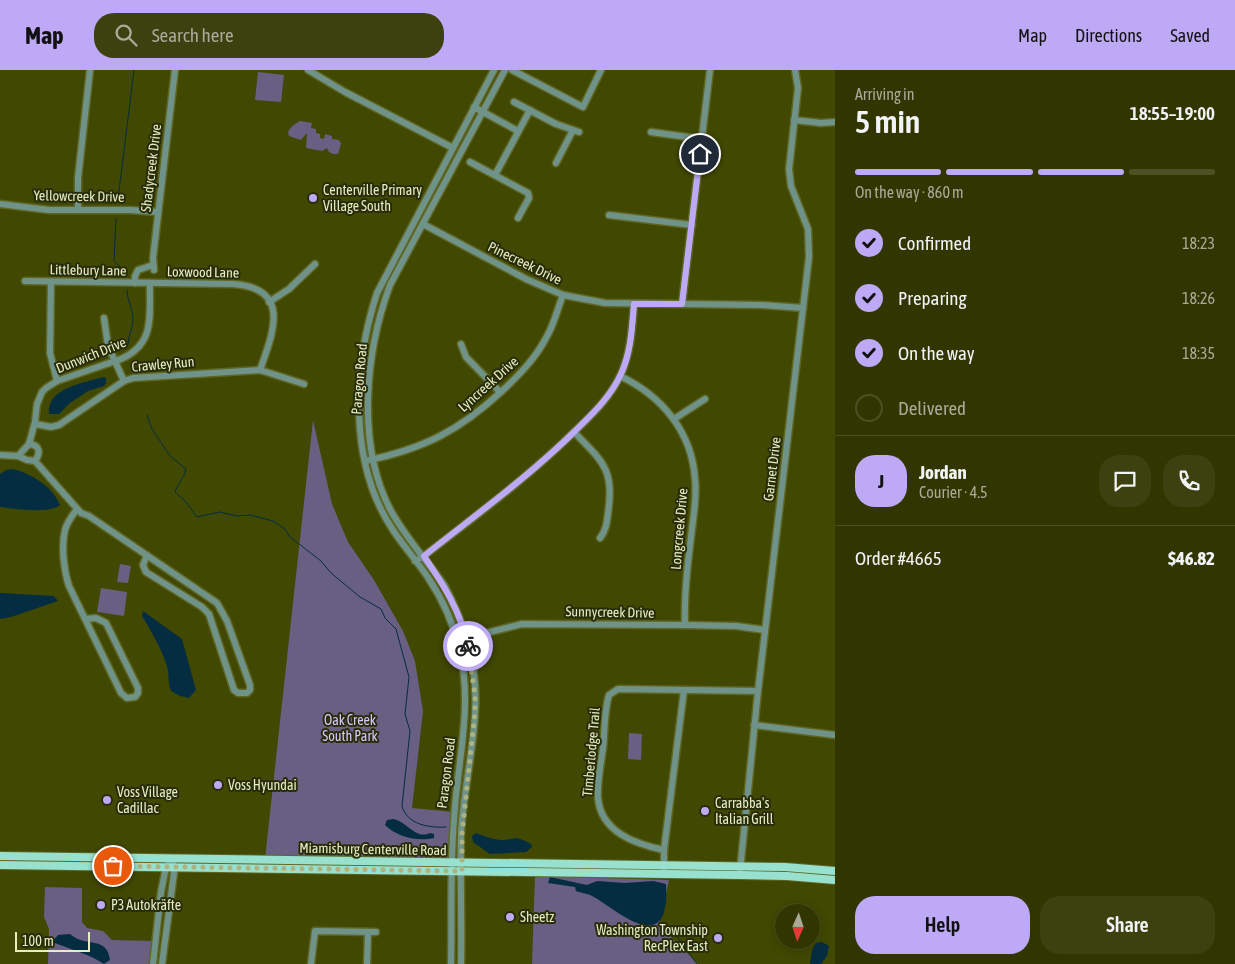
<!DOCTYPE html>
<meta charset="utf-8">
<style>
body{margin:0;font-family:"Asap Condensed",sans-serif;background:#3d4110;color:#f1f3f6;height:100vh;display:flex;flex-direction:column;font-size:19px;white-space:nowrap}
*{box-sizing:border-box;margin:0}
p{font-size:16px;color:#a8ab99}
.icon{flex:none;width:28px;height:28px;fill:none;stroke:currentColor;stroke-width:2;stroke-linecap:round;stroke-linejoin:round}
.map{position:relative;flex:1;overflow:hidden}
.details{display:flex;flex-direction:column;background:#313601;width:400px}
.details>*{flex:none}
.needle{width:32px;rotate:183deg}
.controls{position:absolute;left:775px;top:834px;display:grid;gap:10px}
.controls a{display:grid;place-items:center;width:45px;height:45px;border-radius:50%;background:#313601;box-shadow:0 2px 12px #0003,0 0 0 1px #4c5023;font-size:25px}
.scale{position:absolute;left:15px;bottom:12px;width:75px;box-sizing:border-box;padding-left:5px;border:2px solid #e5edc4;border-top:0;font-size:14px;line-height:18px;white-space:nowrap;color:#e5edc4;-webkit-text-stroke:4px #282c09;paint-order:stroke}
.pin{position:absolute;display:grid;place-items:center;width:42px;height:42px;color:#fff;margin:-21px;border:2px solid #fff;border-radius:50%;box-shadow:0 1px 5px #0007}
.courier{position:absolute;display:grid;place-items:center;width:50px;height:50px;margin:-25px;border:4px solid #bda9f5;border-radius:50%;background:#fff;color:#222;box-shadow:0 1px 6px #0007}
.head em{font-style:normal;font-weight:600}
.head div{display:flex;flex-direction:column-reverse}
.head{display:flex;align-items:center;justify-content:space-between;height:85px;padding:0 20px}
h1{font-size:32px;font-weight:600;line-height:38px}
.bar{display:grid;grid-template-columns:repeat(4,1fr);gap:8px 5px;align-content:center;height:60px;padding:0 20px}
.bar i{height:6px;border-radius:4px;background:#4c5023}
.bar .active{background:#bda9f5}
.bar p{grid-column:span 4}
.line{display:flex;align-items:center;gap:12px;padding:0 20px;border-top:1px solid #4c5023}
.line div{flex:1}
.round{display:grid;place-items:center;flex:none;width:52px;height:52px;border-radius:20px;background:#3d4110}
ol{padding:0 20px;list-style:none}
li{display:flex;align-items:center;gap:15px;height:55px}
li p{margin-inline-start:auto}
li .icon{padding:5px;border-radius:50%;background:#bda9f5;color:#111;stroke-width:4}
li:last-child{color:#a8ab99}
li i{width:28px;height:28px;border:2px solid #4c5023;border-radius:50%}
.action{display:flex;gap:10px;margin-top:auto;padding:10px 20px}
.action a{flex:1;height:58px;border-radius:20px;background:#bda9f5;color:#111;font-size:20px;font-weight:600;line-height:58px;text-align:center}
.action a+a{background:#3d4110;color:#f1f3f6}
header{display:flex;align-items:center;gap:30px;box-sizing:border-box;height:70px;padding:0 25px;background:#bda9f5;color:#111}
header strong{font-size:24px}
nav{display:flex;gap:28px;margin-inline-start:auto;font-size:18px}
.search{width:350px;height:45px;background:#3d4110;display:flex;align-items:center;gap:12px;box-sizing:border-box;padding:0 18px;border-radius:20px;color:#a8ab99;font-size:19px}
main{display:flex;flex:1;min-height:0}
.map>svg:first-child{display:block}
.green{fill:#685f82}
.water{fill:#052d41}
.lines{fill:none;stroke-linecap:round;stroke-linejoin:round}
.stream{stroke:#052d41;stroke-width:1}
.minor-casing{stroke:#5f6624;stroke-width:9}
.major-casing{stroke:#5f6624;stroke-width:10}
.minor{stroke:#709389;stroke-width:6}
.major{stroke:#97e1ce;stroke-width:8}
.done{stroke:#acb380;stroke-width:5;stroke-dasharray:0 9}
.route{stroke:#bda9f5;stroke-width:6}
.poi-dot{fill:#bda9f5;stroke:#282c09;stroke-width:2}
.labels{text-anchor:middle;stroke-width:4;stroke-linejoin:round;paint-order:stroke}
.street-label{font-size:14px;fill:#e5edc4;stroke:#282c09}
.poi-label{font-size:14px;fill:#e5edc4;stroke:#282c09;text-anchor:start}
.park-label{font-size:14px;fill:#d7caff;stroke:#282c09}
</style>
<header>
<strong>Map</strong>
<div class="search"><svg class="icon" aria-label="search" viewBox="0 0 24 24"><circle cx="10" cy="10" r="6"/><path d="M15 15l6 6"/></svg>Search here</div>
<nav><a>Map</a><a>Directions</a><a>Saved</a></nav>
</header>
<main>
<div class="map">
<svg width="835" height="894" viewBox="0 0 835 894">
<rect width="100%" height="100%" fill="#414801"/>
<!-- green -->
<g class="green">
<path d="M258,2L284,5L281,32L255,30Z"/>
<path d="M300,51L312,53L311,58L316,59V63L320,64V68L324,69L325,64L332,66V69L339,70L341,74L338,84C332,84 329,84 327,78L322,81L306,78L307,63L301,70L289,66L288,62L292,56Z"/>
<path d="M313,350L332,434L348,472L374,510L403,561L415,591L423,641L412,738L454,742L453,793L265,789Z"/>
<path d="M120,494L131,496L128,513L117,512Z"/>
<path d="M101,518L127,522L124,546L97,542Z"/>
<path d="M629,663L642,664L641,690L628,689Z"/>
<path d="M535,806L669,810L659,855L698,894H532Z"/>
<path d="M45,817L82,818V852L87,858L103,861L112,870L155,871L153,894H48L49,859L44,847Z"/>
</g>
<!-- water -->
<g class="water">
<path d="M103,307L106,308V313L104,316L88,321L70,333L59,344H49C46,318 84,313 103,307Z"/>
<path d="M14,399C33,405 52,416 60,435C51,444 13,439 0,437V404L6,400Z"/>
<path d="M0,523L54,526L58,531L11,547L0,549Z"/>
<path d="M143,541L182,569L196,620L189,628L180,626L171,621C168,614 169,608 168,601C166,586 150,559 142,546Z"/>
<path d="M393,749C407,751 415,770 430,763L434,764V768C418,772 397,767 385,755L387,750Z"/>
<path d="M476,763C484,766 492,769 500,770C517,770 513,764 531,774L532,777L526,782L490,784L473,772L472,766Z"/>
<path d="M550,807L587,815L597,811L625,813L653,811L666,814C666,822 667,830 665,838C657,880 609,834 592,826C587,823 581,823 576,821L575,817L548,813Z"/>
<path d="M70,864C85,878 107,865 110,890L104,894C89,884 70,879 52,872L58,865Z"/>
<path d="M822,872L829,876L827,886L821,894H810L812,880L816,873Z"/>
</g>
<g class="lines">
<!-- stream -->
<g class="stream">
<path d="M118,129L134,0"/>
<path d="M116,149L114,191L123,200L125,207"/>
<path d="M127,220C127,230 133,239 133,249C133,258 128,266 128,274"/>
<path d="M147,345L152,359L170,386L186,399C184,409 178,413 175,422L186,432L197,447L220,442L237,446L250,445L273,451L285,459L290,467L321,491L331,503L360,527L381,539L385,548L396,559L409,607L405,644L410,661L402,736C407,755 430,758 446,757"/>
<path d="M670,857L697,894"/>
</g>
<!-- minor casing -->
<g class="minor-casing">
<g id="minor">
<path d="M308,0L345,22L453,78"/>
<path d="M512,0L583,37L601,0"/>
<path d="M514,32L556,54L579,62"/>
<path d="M474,37L518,61"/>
<path d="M794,50L821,53L835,52"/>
<path d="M651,62L702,69"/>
<path d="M470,92L528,123L529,128L518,148"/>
<path d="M556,93L573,60"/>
<path d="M495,105L530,40"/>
<path d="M0,134L49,140H131L158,142"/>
<path d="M78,140V108L90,0"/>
<path d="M609,145L692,155"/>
<path d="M423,154L526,209L563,225L605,233L762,235L803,238"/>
<path d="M154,200L153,188L175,0"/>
<path d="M25,211L233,214C292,218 273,263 260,300"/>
<path d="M51,212L50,283L57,311"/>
<path d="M135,213V206L138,200L153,195"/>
<path d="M269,232L289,219L315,194"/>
<path d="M682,234L710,0"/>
<path d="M104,248L108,276L124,311"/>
<path d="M461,274L466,287L500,322"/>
<path d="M620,306C662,326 692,362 695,409C697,426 694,442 692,459C688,491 684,523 685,555"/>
<path d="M674,349L705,329"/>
<path d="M35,354L51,357L59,355L124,311L133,308L260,300L304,314"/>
<path d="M574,362C602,391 615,399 608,443C607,452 606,461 600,468"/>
<path d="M29,374L35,352L37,334L42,322L46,318L57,311L121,289C156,273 149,246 150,213"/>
<path d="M0,385L18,386L27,390L35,391C41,383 40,375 29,374L18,386"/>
<path d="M35,391L81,443L89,446L217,533L227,551L250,615V620L247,623H238L234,620L209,544L202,537L146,502L143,495L147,485"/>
<path d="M365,391C423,379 459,361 502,321C519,305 535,289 546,268C554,255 557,240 563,225"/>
<path d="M77,439C72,446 67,452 65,460C61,476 64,501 69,516L121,623L127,628L135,627L138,623V618L106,553L96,548L86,549"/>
<path d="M415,491L424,486C474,447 527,408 573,363C592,345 610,328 621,304C631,282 632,258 634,234"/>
<path d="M457,571L466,568L522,554L685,555L736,556L765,560"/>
<path d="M754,655L835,665"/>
<path d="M664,780C635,774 601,762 598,728C597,711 601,694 603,678C605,661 604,641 609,625L618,619L758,621"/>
<path d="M740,801L758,621L809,187L808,159L791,116L789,99L798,18L795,0"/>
<path d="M664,804V780L684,620"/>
<path d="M153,894L161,822L166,797L172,789"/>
<path d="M162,894L174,803L173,794"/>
<path d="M311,894L315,861L376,862"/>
<path d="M367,894L368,862"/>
<path d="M451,894C452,846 450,798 454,750C457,694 473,638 460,581C454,556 443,530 429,509C418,492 404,477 393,460C348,393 353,297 377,223L494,0"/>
<path d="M461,894C462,851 460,808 461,764C463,724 473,684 475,643C478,599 465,554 444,515C427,491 406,468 391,441C356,375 365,283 390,215L505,0"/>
</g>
</g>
<!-- major casing -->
<g class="major-casing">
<g id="major">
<path d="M0,786L785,797L835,801"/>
<path d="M0,795L740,805L787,806L835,810"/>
</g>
</g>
<!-- minor -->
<use href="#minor" class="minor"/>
<!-- major -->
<use href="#major" class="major"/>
</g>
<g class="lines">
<!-- done -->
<path class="done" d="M113,796L462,801V764L475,642V626L468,576"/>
<!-- route -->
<path class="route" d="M468,576C461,542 443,514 424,486C474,446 527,408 573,363C591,345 610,328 621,304C631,282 632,258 634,234H682L700,84"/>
</g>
<!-- markers -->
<g class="poi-dot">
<circle cx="313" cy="128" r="5"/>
<circle cx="218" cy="715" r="5"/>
<circle cx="107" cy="730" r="5"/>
<circle cx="705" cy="741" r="5"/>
<circle cx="101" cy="835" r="5"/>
<circle cx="510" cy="847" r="5"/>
<circle cx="718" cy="868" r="5"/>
</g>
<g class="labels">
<!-- street labels -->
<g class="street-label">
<text transform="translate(151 98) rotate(-83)" y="5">Shadycreek Drive</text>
<text transform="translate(79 126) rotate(1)" y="5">Yellowcreek Drive</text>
<text transform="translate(525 193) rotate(26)" y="5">Pinecreek Drive</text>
<text transform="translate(88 200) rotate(1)" y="5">Littlebury Lane</text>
<text transform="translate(203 202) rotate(1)" y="5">Loxwood Lane</text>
<text transform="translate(91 285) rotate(-22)" y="5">Dunwich Drive</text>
<text transform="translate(163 294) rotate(-5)" y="5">Crawley Run</text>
<text transform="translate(359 309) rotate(-85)" y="5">Paragon Road</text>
<text transform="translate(488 314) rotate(-42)" y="5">Lyncreek Drive</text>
<text transform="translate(772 399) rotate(-83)" y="5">Garnet Drive</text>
<text transform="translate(679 459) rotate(-85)" y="5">Longcreek Drive</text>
<text transform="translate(610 542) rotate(1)" y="5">Sunnycreek Drive</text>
<text transform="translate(591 682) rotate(-85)" y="5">Timberlodge Trail</text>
<text transform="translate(446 703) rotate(-83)" y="5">Paragon Road</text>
<text transform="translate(373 779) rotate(1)" y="5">Miamisburg Centerville Road</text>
</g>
<!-- poi labels -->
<g class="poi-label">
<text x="323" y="125">Centerville Primary<tspan x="323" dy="16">Village South</tspan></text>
<text x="228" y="720">Voss Hyundai</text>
<text x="117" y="727">Voss Village<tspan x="117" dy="16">Cadillac</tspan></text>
<text x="715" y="738">Carrabba's<tspan x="715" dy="16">Italian Grill</tspan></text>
<text x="111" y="840">P3 Autokräfte</text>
<text x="520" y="852">Sheetz</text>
<text x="708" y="865" text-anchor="end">Washington Township<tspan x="708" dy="16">RecPlex East</tspan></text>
</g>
<!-- park labels -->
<g class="park-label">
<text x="350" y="655">Oak Creek<tspan x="350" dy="16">South Park</tspan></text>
</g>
</g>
</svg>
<div class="controls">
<a><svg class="needle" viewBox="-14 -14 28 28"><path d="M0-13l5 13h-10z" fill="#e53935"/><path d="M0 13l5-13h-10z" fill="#a8ab99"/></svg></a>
</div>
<div class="scale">100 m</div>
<div class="pin" style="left:113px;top:796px;background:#ea580c"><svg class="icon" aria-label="bag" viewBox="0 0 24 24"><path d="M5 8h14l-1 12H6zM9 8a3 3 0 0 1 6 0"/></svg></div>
<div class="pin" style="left:700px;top:84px;background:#1f2937"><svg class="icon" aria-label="home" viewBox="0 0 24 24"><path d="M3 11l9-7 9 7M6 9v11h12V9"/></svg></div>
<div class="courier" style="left:468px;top:576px"><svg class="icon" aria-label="bike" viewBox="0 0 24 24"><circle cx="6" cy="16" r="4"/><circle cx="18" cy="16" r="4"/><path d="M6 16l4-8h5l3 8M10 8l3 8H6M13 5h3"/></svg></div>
</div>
<section class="details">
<div class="head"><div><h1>5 min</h1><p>Arriving in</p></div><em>18:55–19:00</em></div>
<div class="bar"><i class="active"></i><i class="active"></i><i class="active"></i><i></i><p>On the way · 860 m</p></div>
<ol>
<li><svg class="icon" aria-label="check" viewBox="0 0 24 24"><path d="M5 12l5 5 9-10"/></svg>Confirmed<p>18:23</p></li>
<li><svg class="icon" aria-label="check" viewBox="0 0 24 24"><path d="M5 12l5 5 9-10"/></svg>Preparing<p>18:26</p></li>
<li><svg class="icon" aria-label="check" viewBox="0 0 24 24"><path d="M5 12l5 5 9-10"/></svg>On the way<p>18:35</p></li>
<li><i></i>Delivered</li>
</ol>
<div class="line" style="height:90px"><b class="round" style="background:#bda9f5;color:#111">J</b><div><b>Jordan</b><p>Courier · 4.5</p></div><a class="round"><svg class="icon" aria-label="chat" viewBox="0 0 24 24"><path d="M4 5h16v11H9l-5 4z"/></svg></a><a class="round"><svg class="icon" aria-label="phone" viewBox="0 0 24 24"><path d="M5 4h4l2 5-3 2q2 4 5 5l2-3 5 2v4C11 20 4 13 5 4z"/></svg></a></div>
<div class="line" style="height:65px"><div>Order #4665</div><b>$46.82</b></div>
<div class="action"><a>Help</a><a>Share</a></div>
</section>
</main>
